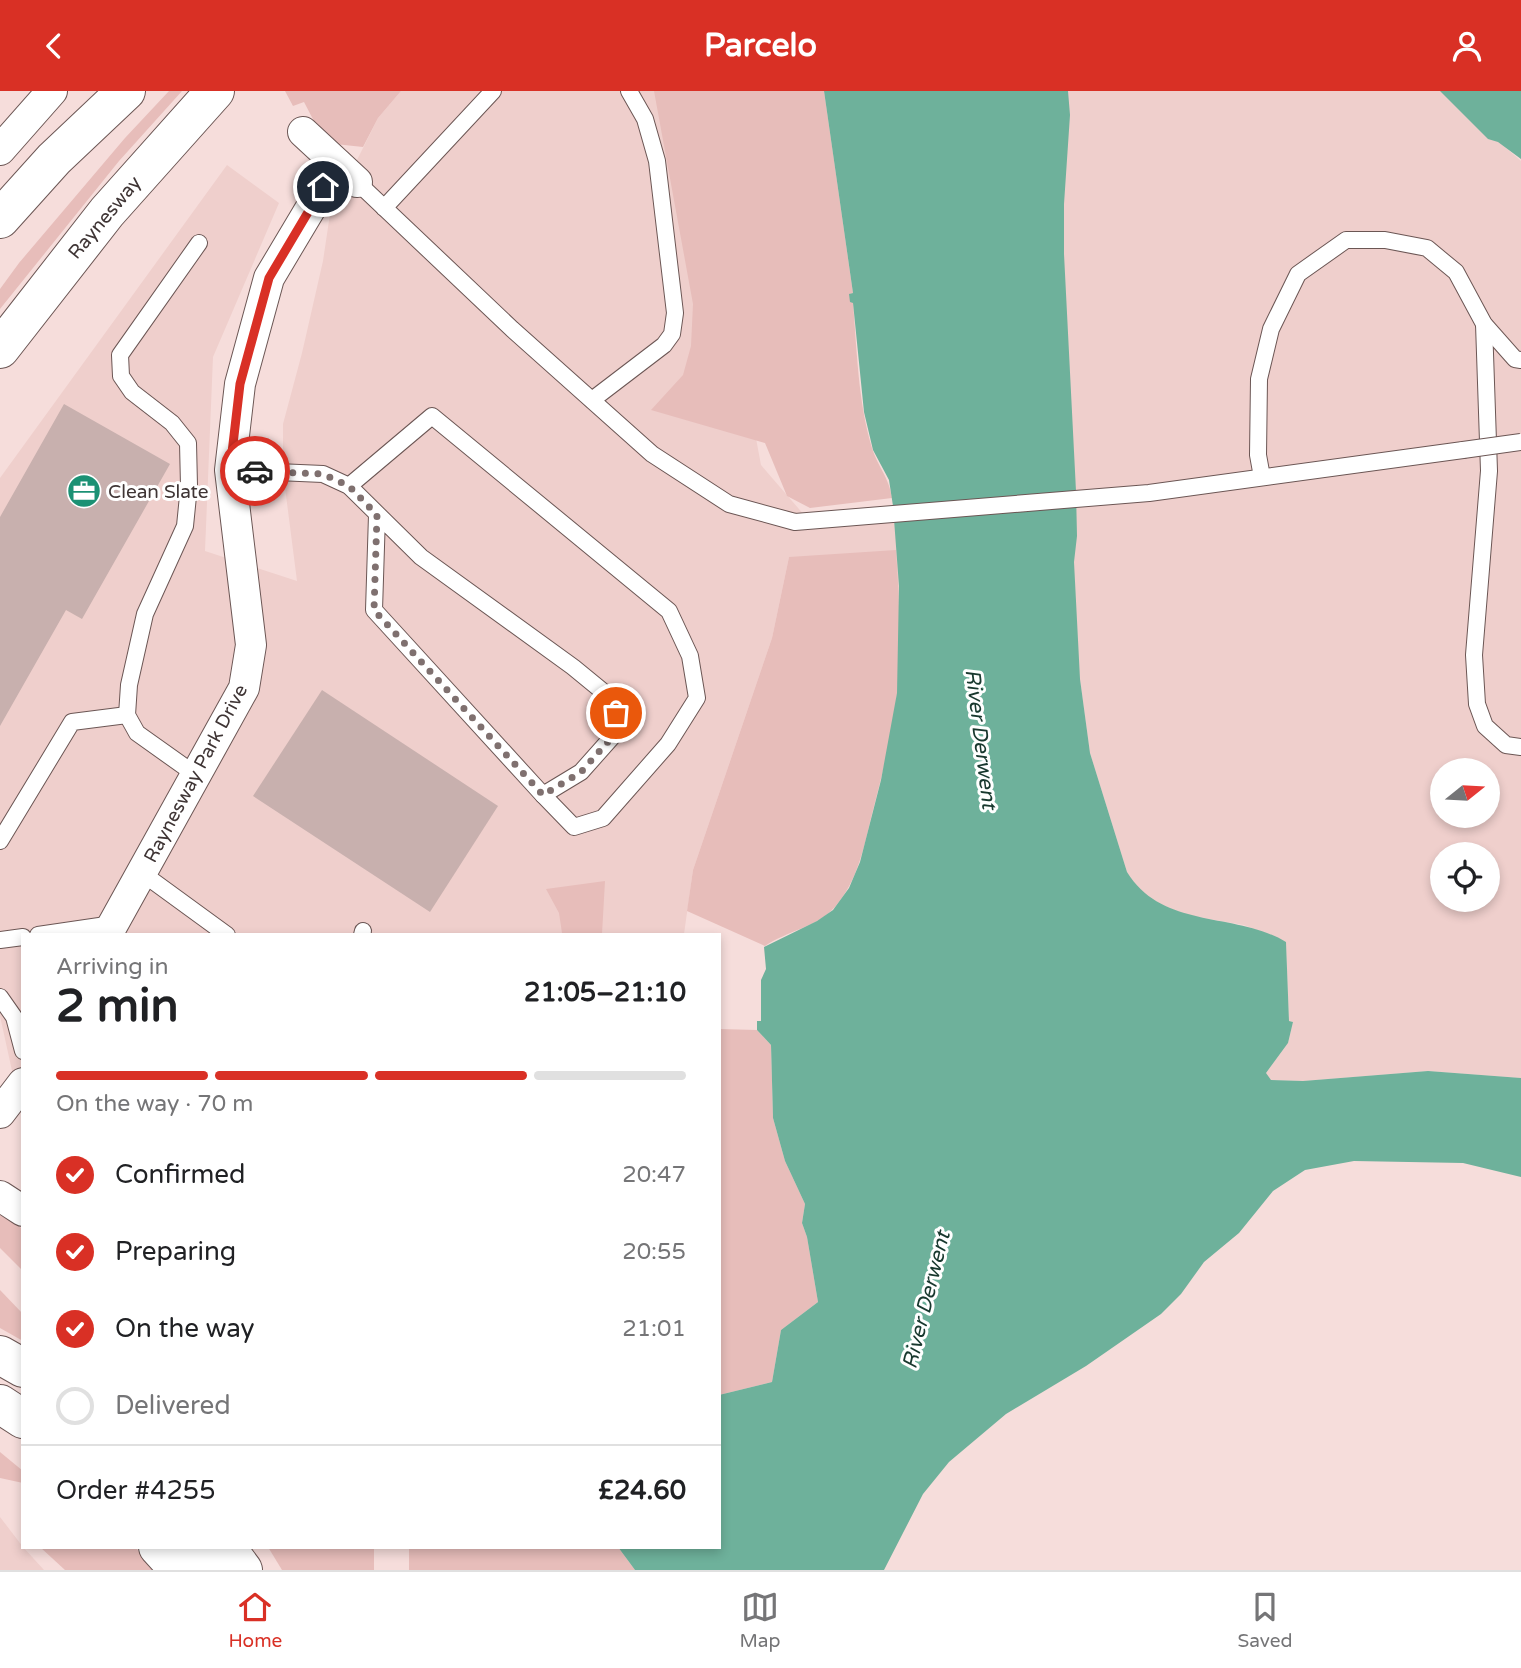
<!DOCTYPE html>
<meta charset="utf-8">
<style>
body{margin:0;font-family:"Varela Round",sans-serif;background:#f6f6f6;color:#202124;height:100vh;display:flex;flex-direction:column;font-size:26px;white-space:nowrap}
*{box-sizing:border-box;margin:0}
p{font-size:23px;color:#757577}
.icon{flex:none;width:38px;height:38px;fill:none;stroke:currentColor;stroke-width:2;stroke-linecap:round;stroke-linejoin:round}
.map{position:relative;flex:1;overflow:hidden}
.side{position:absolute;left:21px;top:842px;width:700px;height:616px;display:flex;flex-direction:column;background:#fff;border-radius:0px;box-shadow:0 4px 10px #0003}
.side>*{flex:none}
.needle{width:46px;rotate:72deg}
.buttons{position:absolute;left:1430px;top:667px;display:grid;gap:14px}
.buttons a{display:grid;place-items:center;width:70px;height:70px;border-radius:50%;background:#fff;box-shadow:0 4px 10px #0003;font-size:35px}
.pin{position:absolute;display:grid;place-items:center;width:60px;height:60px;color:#fff;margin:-30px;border:4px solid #fff;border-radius:50%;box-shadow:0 2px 7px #0007}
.courier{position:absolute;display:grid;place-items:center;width:70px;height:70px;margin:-35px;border:5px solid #d93025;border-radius:50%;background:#fff;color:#222;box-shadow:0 2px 9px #0007}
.headline em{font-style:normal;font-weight:700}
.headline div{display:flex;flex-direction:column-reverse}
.headline{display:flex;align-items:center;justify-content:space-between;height:119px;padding:0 35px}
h1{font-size:46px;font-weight:700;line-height:52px}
.bar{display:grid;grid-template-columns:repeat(4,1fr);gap:10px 7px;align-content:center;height:84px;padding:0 35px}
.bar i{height:9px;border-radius:5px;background:#e0e0e0}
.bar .current{background:#d93025}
.bar p{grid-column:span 4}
.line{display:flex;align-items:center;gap:18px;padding:0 35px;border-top:2px solid #e0e0e0}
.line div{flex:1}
ol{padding:0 35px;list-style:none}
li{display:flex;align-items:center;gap:21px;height:77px}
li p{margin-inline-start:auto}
li .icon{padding:7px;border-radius:50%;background:#d93025;color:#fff;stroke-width:4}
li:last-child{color:#757577}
li i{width:38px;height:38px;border:4px solid #e0e0e0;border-radius:50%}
header{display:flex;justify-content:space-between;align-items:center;height:91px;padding:0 35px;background:#d93025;color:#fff;font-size:32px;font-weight:700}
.tab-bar{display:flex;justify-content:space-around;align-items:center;height:98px;border-top:2px solid #e0e0e0;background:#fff;font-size:19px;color:#757577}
.tab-bar a{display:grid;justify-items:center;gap:4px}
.tab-bar .current{color:#d93025}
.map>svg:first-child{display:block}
.built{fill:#efcfcc;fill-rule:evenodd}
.green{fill:#e7bdba}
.water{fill:#6eb19b}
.building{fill:#c8b0ae}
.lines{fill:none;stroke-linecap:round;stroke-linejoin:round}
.lane-casing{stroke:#6b5654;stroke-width:18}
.street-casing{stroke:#6b5654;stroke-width:32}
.highway-casing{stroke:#6b5654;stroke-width:40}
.lane{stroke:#fff;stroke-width:16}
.street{stroke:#fff;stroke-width:30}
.highway{stroke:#fff;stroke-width:38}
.lane-bridge-casing{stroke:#6b5654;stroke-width:18;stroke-linecap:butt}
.lane-bridge{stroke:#fff;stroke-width:16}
.done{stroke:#7f706f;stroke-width:7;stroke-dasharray:0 12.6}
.route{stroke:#d93025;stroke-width:9}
.labels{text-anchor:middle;stroke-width:6;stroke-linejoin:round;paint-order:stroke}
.street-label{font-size:19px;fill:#3f3535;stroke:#fff}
.poi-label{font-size:19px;fill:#3f3535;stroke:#fff;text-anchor:start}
.water-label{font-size:21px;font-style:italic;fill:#18382e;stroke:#fff}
</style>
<header><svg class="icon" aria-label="back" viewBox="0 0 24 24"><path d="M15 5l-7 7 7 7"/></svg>Parcelo<svg class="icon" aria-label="person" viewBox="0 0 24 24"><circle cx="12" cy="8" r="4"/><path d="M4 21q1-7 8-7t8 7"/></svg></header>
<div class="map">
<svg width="1521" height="1479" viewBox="0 0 1521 1479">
<rect width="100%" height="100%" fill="#f6dddb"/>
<!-- built -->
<g class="built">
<path d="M401,0H691L761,374L805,425L1076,400L1039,0H1441L1521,70V987L1428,980L1303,990L1271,989L1267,987L1266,982L1288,952L1293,931L1289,930L1286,851L1244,834L1185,824L1150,808L1135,793L1127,781L1090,662L1080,588L789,466L772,547L693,779L684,843L23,844V1030L0,925V387L227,74L279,112L213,266L205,460L297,490L283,381V333L302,262L323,170L330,123L378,27ZM1442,679H1488V724H1442ZM1442,763H1488V808H1442Z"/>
<path d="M0,1426L23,1456L44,1479H0Z"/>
</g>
<!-- green -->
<g class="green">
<path d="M169,0H182L119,70L0,218V198L19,172L125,47Z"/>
<path d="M285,0H401L378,27L363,56L335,53L316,34L304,11L293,15Z"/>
<path d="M654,0H824L853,202L850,203L853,212C857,260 858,311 872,357C878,376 889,386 892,407L810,417L787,405L765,352L651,319L683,284L691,255L693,213Z"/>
<path d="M896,459C899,503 902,559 897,603C893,643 882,684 872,723C864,756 858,789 835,816C817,836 787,840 765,855L687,820L693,779L772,547L789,466Z"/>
<path d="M605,790L602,843H558L562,842L559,822L546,798Z"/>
<path d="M719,938L757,939L771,954L773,1027L785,1070L805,1113L802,1132L807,1146L818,1211L781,1239L772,1291L719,1304Z"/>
<path d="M0,1124L23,1138V1180L0,1157Z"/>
<path d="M0,1199L23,1223V1250L0,1237Z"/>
<path d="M0,1361L23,1380V1392L0,1387Z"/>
<path d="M40,1456H135L155,1479H65Z"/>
<path d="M268,1456H374V1479H282Z"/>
<path d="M409,1456H618L635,1479H409Z"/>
</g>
<!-- water -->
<g class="water">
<path d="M824,0H1068L1070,24L1064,113V163L1076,400L1077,445L1074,471L1080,588L1090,662L1127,781C1163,839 1234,820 1286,851L1289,930L1293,931L1288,952L1266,982L1271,989L1303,990L1428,980L1521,987V1086L1463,1072L1354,1070L1305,1079L1273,1100L1239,1142L1204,1171L1181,1203L1161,1223L1086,1275L1006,1323L949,1371L923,1403L884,1479H635L618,1456H719V1304L772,1291L781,1239L818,1211L807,1146L802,1132L805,1113L785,1070L773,1027L771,954L757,939V930H761V889L766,878L764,856L817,830L833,819L849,797L860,771L881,689L897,602L899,495L893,415L889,389L873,359L864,321L853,212L850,211L849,203L853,202Z"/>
<path d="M1440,0H1521V68L1498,51L1488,48Z"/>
</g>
<!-- building -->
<g class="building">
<path d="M64,313L170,373L82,528L66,519L0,635V426Z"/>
<path d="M322,599L498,715L430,821L253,705Z"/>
</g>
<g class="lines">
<!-- lane casing -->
<g class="lane-casing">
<g id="lane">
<path d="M357,91L512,238L652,363L729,413L795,431L1149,402L1463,359"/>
<path d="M384,117L493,0"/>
<path d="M1484,233L1489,380L1474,564L1477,613L1485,635L1506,654L1521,656"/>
<path d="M592,309L664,254L672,243L675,222L657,70L645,28L629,0"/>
<path d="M230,379L323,383L349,395L421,466L573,576L612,608L621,636L581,681L543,704L374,519L377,424"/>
<path d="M1262,386L1258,364L1259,288L1271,238L1298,183L1346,149H1385L1427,157L1456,181L1484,233L1515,268L1521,269"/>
<path d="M349,395L432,325L669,520L690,565L697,607L668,653L603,727L574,736L543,704"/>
<path d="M196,684L137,642L127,624L129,594L145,523L185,435L189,395L188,352L172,332L132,301L121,285L120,264L199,152"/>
<path d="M0,750L72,631L127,624"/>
<path d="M142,782L227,844"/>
<path d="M38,844L113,833"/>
<path d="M362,844L363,840"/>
<path d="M0,849L23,846"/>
<path d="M0,906L14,926L23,960"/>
</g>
</g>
<!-- street casing -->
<g class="street-casing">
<g id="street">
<path d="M303,41L357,91"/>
<path d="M0,59L52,0"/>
<path d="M107,844L244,597L251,554L230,379L240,293L269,187L337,73"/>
<path d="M0,1022L23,992"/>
<path d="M0,1105L23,1120"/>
<path d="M192,1456L209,1479"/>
</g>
</g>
<!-- highway casing -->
<g class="highway-casing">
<g id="highway">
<path d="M0,128L54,68L126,0"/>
<path d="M0,258L107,121L215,0"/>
<path d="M0,1264L23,1277"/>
<path d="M0,1313L23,1328"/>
<path d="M158,1456L179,1479"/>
<path d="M226,1456L243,1479"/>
</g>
</g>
<!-- lane -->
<use href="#lane" class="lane"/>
<!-- street -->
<use href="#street" class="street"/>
<!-- highway -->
<use href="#highway" class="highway"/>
<!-- lane-bridge casing -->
<g class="lane-bridge-casing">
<path id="lane-bridge" d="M1463,359L1521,351"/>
</g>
<!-- lane-bridge -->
<use href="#lane-bridge" class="lane-bridge"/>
</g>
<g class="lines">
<!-- done -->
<path class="done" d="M255,380L323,383L349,395L377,424L374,519L543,704L581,681L621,636L616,622"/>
<!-- route -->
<path class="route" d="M255,380L230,379L240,293L269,187L323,96"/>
</g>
<!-- icons -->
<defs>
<g id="office-disc" transform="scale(1.75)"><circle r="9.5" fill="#1b9174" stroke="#fff"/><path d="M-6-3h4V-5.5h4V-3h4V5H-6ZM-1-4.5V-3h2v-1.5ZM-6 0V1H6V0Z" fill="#fff"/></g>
</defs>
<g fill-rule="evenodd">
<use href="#office-disc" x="84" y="400"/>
</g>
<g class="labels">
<!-- street labels -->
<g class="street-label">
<text transform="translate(104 126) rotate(-50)" y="7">Raynesway</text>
<text transform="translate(195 682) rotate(-62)" y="7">Raynesway Park Drive</text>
</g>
<!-- poi labels -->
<g class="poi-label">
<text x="108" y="407">Clean Slate</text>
</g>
<!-- water labels -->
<g class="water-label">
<text transform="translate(981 648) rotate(83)" y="7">River Derwent</text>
<text transform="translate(926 1209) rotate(-76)" y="7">River Derwent</text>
</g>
</g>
</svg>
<div class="buttons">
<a><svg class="needle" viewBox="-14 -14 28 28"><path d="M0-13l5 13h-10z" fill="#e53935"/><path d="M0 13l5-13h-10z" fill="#757577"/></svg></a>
<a><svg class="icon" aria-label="locate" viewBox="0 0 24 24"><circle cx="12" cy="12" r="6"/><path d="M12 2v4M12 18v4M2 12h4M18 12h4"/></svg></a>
</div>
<div class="pin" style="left:616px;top:622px;background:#ea580c"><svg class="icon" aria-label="bag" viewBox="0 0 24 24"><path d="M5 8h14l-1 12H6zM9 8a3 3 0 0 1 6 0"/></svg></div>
<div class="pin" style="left:323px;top:96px;background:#1f2937"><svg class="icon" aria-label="home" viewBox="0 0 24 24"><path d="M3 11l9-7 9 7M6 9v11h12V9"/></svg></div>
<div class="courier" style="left:255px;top:380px"><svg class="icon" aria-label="car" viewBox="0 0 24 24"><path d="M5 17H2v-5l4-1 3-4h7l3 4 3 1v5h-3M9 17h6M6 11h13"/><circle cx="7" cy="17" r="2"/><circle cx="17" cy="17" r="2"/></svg></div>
<section class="side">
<div class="headline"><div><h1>2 min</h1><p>Arriving in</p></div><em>21:05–21:10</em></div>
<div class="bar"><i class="current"></i><i class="current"></i><i class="current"></i><i></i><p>On the way · 70 m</p></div>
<ol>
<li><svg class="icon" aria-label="check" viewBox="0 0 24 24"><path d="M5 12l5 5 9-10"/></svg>Confirmed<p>20:47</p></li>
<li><svg class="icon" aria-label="check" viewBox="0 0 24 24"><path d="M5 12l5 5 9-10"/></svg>Preparing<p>20:55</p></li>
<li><svg class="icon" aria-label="check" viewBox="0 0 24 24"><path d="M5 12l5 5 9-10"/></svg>On the way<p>21:01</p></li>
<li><i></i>Delivered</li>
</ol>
<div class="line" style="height:91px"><div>Order #4255</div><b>£24.60</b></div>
</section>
</div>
<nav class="tab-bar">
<a class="current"><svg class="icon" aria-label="home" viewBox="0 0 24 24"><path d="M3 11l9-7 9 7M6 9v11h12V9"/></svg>Home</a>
<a><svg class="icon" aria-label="map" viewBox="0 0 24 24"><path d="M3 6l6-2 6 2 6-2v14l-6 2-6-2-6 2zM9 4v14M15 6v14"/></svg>Map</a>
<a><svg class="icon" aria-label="saved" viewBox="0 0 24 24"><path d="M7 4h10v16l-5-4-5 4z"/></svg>Saved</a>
</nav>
